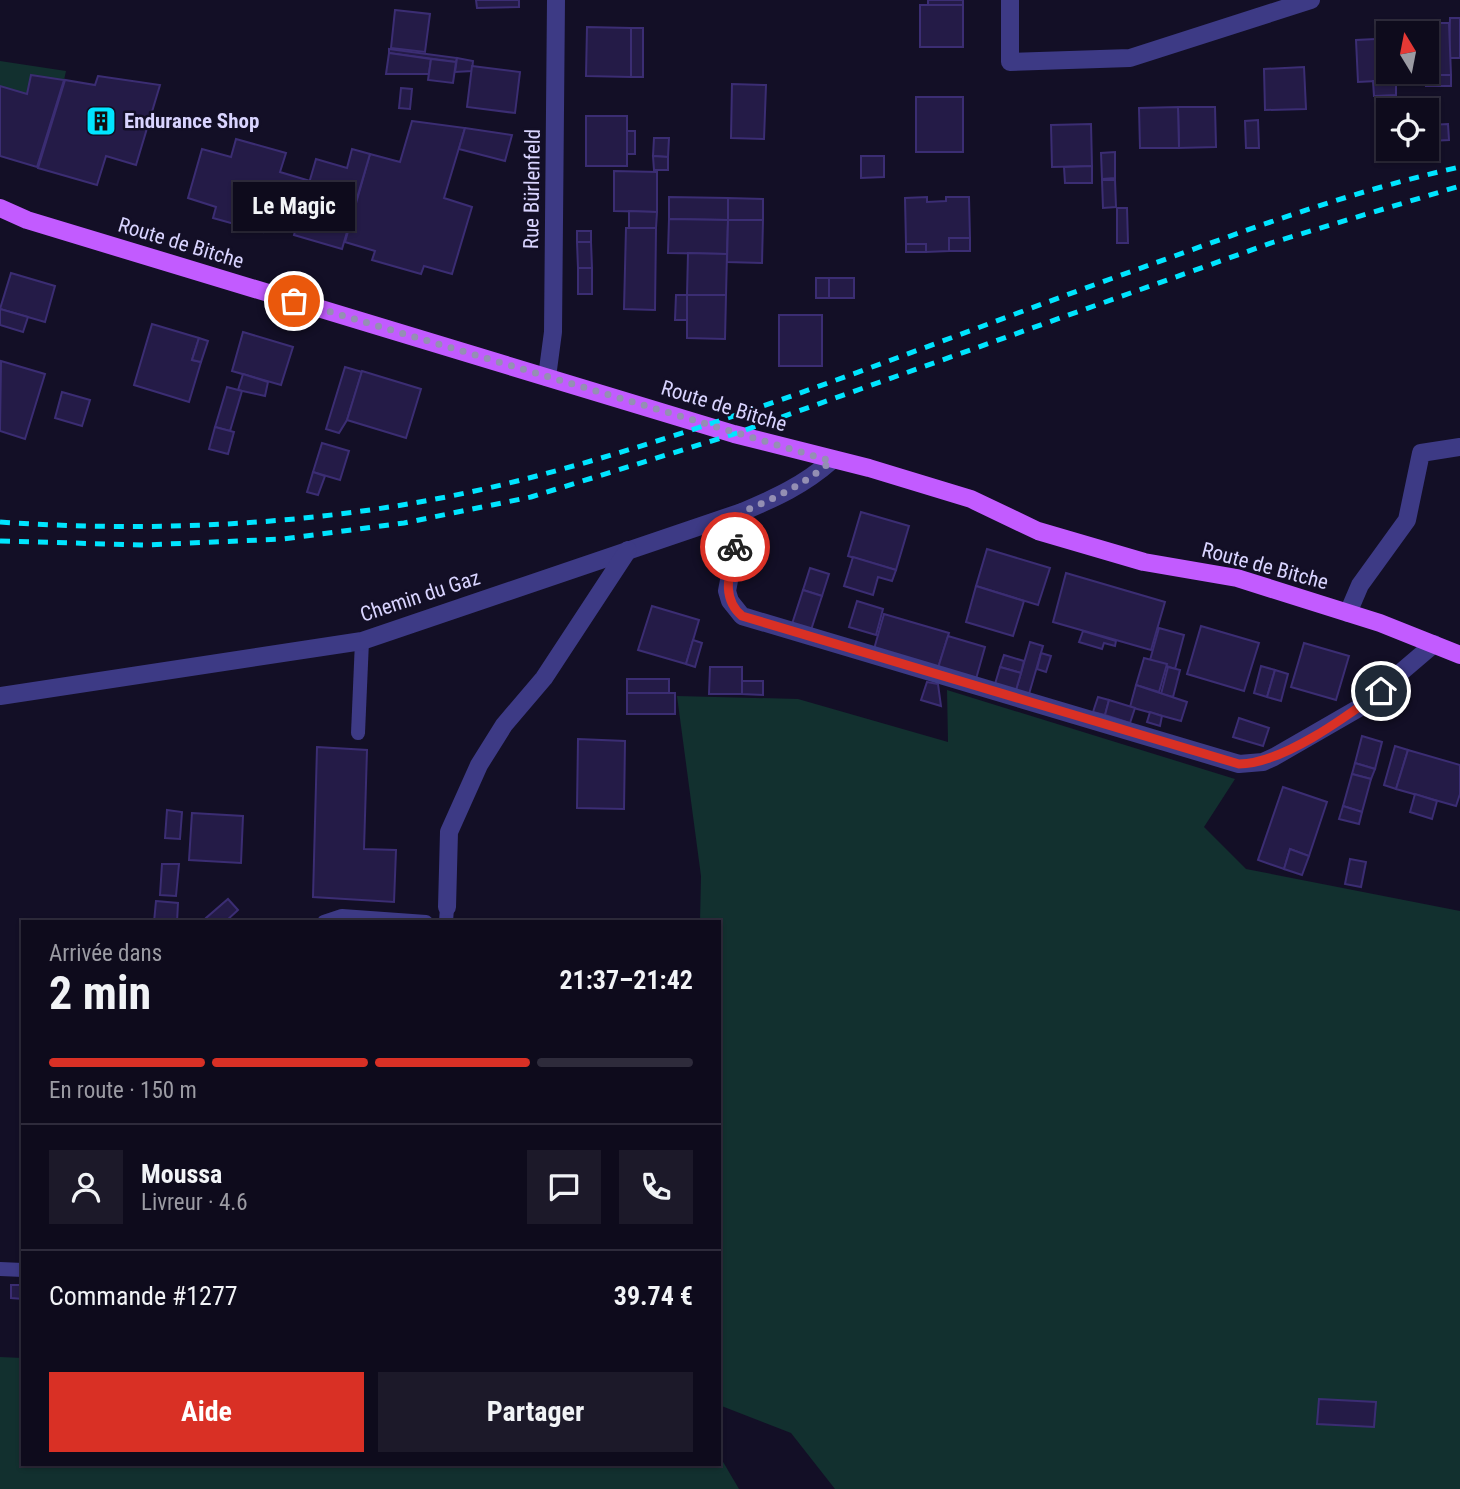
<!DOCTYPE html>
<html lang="fr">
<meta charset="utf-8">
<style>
body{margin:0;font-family:"Roboto Condensed",sans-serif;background:#1c1929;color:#f1f3f6;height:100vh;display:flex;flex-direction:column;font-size:26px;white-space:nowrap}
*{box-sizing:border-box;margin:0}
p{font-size:23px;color:#9b9ba3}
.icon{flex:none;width:38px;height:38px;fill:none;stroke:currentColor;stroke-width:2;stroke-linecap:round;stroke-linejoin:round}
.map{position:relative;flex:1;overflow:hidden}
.drawer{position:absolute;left:21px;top:920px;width:700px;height:546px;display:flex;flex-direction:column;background:#0e0b1c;border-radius:0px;box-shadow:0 2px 5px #0004,0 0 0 2px #2e2b3b}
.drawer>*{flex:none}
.needle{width:46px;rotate:350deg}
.controls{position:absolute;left:1376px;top:21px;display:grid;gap:14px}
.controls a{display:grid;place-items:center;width:63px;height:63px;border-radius:0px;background:#0e0b1c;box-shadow:0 2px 5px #0004,0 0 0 2px #2e2b3b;font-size:35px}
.pin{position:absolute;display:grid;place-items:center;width:60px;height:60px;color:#fff;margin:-30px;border:4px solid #fff;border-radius:50%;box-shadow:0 2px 7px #0007}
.courier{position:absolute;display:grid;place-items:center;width:70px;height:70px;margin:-35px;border:5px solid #d93025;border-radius:50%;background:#fff;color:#222;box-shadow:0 2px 9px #0007}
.bubble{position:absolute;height:49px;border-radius:0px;background:#0e0b1c;box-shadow:0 2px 5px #0004,0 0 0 2px #2e2b3b;font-size:23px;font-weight:700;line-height:49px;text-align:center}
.overview em{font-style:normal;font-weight:700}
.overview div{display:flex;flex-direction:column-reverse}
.overview{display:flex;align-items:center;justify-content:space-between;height:119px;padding:0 28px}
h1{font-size:46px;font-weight:700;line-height:52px}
.bar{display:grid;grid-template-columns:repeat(4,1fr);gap:10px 7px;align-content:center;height:84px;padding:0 28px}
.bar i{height:9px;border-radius:5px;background:#2e2b3b}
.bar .on{background:#d93025}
.bar p{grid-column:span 4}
.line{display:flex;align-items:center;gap:18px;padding:0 28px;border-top:2px solid #2e2b3b}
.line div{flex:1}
.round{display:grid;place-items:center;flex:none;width:74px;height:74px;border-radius:0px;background:#1c1929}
.action{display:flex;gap:14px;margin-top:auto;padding:14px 28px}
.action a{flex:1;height:80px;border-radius:0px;background:#d93025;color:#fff;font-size:28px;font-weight:700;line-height:80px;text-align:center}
.action a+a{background:#1c1929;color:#f1f3f6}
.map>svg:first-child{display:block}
.green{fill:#12302f}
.building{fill:#241b47;stroke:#3b2d73;stroke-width:2}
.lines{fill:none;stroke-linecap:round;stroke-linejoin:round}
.lane{stroke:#3d3a85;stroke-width:14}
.street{stroke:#3d3a85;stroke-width:18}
.primary{stroke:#c25bff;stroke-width:18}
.rail{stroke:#00e5ff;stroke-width:5;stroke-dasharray:10 9;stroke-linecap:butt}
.done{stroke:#948fb3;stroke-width:7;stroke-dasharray:0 12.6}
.route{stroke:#d93025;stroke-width:9}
.labels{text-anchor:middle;stroke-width:5;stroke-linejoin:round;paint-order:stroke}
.poi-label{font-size:21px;font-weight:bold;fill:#d9d4ff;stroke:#130f26;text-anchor:start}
.street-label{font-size:21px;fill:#d9d4ff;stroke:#130f26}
</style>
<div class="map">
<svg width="1460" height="1489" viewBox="0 0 1460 1489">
<rect width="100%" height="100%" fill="#130f26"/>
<!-- green -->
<g class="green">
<path d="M0,61L66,71L64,80L32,76L27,94L0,86Z"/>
<path d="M947,690L1235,779L1204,827L1246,869L1460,911V1489H835L791,1433L719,1405V922H700L701,876L677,696L798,699L948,742Z"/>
<path d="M0,1357L23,1358V1465H719V1455L739,1489H0Z"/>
</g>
<!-- building -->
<g class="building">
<path d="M476,0H519V7L477,8Z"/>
<rect x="928" y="0" width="35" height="5"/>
<rect x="920" y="5" width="43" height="42"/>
<path d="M395,10L430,14L425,52L391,48Z"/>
<path d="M1450,18H1460V58H1449Z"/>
<path d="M1425,23H1449L1451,75H1427Z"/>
<path d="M587,27L631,28V77L586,76Z"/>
<rect x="631" y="28" width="12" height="49"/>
<path d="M1376,39H1388V72H1397V80L1358,82L1356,40Z"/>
<path d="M389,49L457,58L456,62L389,53Z"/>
<path d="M389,53L431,59L429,74H386Z"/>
<path d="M457,58L473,61L472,71L455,72Z"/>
<path d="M431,59L456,62L453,83L428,80Z"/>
<path d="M472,66L520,72L515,113L467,107Z"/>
<path d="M1304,67L1306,109L1265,110L1264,69Z"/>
<path d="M31,75L64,80L37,167L0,156V86L27,94Z"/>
<path d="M1427,75H1451V86H1426Z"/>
<path d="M98,76L160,85L136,165L106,156L97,185L38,168L65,80L95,85Z"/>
<path d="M1373,81H1396V95L1374,96Z"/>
<path d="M732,84L766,85L764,139L731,138Z"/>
<path d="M401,88L412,89L410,109L399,108Z"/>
<rect x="916" y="97" width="47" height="55"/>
<path d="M1178,107H1215L1216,147L1179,148Z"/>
<path d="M1178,107L1179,148H1140L1139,108Z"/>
<rect x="586" y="116" width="41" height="50"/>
<path d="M1258,120L1259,148H1246L1245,121Z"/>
<path d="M412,121L465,128L444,198L472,207L452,274L424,266L421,274L372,260L375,251L345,242L370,154L400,162Z"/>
<path d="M1091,124L1092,166L1052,167L1051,125Z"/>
<path d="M1448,124L1449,140L1430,141L1429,125Z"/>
<path d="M465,128L512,135L505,161L459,149Z"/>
<rect x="627" y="131" width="8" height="23"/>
<path d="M654,138H669L668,157L653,156Z"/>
<path d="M236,139L286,153L280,172L310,181L295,230L266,222L263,232L213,218L216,207L188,198L202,149L231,157Z"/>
<path d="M352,149L370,154L342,249L294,235L316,159L347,168Z"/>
<path d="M1115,152V178L1102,179L1101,153Z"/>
<path d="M653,156L668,157V170H654Z"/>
<path d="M861,156H884V177L861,178Z"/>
<path d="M1092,166V183H1065L1064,167Z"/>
<path d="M614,171L657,172V212L614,211Z"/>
<path d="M1102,180H1115L1116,207L1103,208Z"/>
<path d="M669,197L728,198V220L669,219Z"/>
<path d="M927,197V202L946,201V197H969L970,238H949V251L926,252V244H906L905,198Z"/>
<path d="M728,198L763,199V220H728Z"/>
<path d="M1117,208H1127L1128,243H1117Z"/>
<path d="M629,211L657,212L656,228H629Z"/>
<path d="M669,219L728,220L727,254L668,253Z"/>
<path d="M728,220H763L762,263L727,262Z"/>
<path d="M626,228H656L655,310L624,309Z"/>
<rect x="577" y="231" width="14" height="11"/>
<rect x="949" y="238" width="21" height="13"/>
<path d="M577,242H591L592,268H578Z"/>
<rect x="906" y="244" width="20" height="8"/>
<path d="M688,253L727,254L726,295H687Z"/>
<rect x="578" y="268" width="14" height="26"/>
<path d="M11,273L55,286L45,322L0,309Z"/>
<rect x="816" y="278" width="13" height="20"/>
<rect x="829" y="278" width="25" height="20"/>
<path d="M676,295H687V320H675Z"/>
<path d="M687,295H726L725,339L687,338Z"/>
<path d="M0,309L28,317L23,332L0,325Z"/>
<rect x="779" y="315" width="43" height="51"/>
<path d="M152,324L199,338L192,360L201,362L189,402L134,385Z"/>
<path d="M243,332L293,347L281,385L232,371Z"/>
<path d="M199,338L208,341L201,362L192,360Z"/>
<path d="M1,361L45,374L25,439L0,431Z"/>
<path d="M345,367L362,372L347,420L339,433L326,429Z"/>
<path d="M362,371L421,389L406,438L347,420Z"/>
<path d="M243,374L268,382L265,396L238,390Z"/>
<path d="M227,387L242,391L230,431L215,427Z"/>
<path d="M62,392L90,400L82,426L55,418Z"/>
<path d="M215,427L234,432L228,454L209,449Z"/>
<path d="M322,443L349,451L340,480L313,472Z"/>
<path d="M313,472L325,476L318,495L307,492Z"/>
<path d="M861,512L909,526L896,570L848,556Z"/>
<path d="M987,549L1050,568L1038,605L976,586Z"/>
<path d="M853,557L896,570L892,581L878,577L873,595L844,586Z"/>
<path d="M810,568L829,574L822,596L803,590Z"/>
<path d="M1066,573L1165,602L1151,650L1053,622Z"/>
<path d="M976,586L1024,601L1013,636L966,622Z"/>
<path d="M803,590L822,596L811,630L792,624Z"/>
<path d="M857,601L883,609L876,635L849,627Z"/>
<path d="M652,606L699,620L686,664L638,650Z"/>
<path d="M884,614L949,633L938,668L874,649Z"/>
<path d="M1201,626L1259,643L1244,691L1187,674Z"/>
<path d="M1159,628L1184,635L1175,669L1150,660Z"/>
<path d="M1083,631L1116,641L1115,646L1104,643L1102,649L1079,642Z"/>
<path d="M948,636L985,647L976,679L938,668Z"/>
<path d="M693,640L702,643L695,667L686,664Z"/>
<path d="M1030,642L1043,646L1029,694L1016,690Z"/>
<path d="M1304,643L1349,656L1336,700L1291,687Z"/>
<path d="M1041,653L1051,656L1046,672L1037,669Z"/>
<path d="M1004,655L1024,661L1021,673L1000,667Z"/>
<path d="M1144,658L1167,664L1159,692L1136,685Z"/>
<path d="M1261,666L1275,670L1267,697L1254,693Z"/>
<path d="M710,667H742V694H709Z"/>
<path d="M1000,667L1021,673L1016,690L995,684Z"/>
<path d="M1168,667L1180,670L1173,697L1161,694Z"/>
<path d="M1275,670L1288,674L1281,701L1267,697Z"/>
<rect x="627" y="679" width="42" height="14"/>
<path d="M742,681H763V695L742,694Z"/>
<path d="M927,682L938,684L941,706L921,700Z"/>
<path d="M1136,685L1187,702L1181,721L1130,707Z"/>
<rect x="627" y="693" width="48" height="21"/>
<path d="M1098,697L1109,700L1105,715L1093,712Z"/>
<path d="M1109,700L1135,708L1130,723L1105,715Z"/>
<path d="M1150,712L1162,716L1160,726L1147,722Z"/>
<path d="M1239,718L1269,728L1263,746L1233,737Z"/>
<path d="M1362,736L1382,742L1375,769L1355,763Z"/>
<path d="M578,739L625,741L624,809L577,808Z"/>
<path d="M1395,746L1408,750L1396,789L1384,785Z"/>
<path d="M317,747L367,750L364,849L396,850L394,902L313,897Z"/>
<path d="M1408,750L1460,765V794L1456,806L1396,789Z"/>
<path d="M1355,763L1375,769L1371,779L1352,774Z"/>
<path d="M1352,774L1371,779L1362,812L1343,806Z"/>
<path d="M1283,787L1327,802L1309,856L1290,849L1284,869L1258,860Z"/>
<path d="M1415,794L1437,801L1432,819L1410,812Z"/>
<path d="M1343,806L1362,812L1359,824L1339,819Z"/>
<path d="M167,810L182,812L180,839L165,838Z"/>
<path d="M192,813L243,816L241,863L189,860Z"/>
<path d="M1290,849L1309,856L1302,875L1284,869Z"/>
<path d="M1350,859L1366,862L1361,887L1345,884Z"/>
<path d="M162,864H179L176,896L160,895Z"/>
<path d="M228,899L238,910L225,922H209L206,918Z"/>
<path d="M156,901L178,903L177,922H154Z"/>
<path d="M11,1285H23V1299L11,1298Z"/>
<path d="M1319,1399L1376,1402L1374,1427L1317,1424Z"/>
</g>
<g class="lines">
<!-- lane -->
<g class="lane">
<path d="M358,733L362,641"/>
<path d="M324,922L342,916L426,922"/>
<path d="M446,922L447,907"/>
<path d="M0,1269L23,1270"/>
</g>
<!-- street -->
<g class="street">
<path d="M1010,0V62L1130,58L1311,0"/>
<path d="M547,377L553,332L556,0"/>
<path d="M742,512L727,591L730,601L742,616L1239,764L1263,762L1274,757L1359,708L1434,644"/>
<path d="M1348,613L1360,585L1407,520L1421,453L1460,447"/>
<path d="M0,696L362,641L742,512C775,498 804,485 831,461"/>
<path d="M447,907L449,832L479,765L504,725L544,678L628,550"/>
</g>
<!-- primary -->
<path class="primary" d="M0,208L27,220L734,434L869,468L971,499L1038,531L1144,562L1237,578L1380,623L1460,655"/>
<!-- rail -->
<g class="rail">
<path d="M0,522C176,534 357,523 529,478C740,423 949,336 1155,263C1255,227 1356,190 1460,167"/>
<path d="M0,541L144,545L283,539L404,523L531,497L734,434L1274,242L1460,186"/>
</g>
</g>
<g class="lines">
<!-- done -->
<path class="done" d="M294,301L831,461C804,485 775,498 742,512L735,547"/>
<!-- route -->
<path class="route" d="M735,547C730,572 720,597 742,616L1239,764C1282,764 1346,717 1381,691"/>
</g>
<!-- icons -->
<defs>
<g id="building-square" transform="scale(1.575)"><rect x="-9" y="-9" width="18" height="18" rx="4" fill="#00e5ff" stroke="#130f26"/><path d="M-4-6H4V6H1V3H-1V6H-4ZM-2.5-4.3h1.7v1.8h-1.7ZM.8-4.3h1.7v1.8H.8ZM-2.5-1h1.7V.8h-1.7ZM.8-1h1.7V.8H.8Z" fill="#111"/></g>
</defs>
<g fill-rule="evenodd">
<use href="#building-square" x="101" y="121"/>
</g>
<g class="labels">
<!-- poi labels -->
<g class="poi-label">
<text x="124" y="128">Endurance Shop</text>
</g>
<!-- street labels -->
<g class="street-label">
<text transform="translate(532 189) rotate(-89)" y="7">Rue Bürlenfeld</text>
<text transform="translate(181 243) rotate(17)" y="7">Route de Bitche</text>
<text transform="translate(724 406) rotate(17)" y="7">Route de Bitche</text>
<text transform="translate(1265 566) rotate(15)" y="7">Route de Bitche</text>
<text transform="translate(420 596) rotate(-18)" y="7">Chemin du Gaz</text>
</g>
</g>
</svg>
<div class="controls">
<a><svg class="needle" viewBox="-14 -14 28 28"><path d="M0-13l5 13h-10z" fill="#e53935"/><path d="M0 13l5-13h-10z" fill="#9b9ba3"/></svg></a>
<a><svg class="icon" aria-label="locate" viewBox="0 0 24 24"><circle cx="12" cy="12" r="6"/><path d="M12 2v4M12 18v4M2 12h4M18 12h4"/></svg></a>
</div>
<div class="pin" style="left:294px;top:301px;background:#ea580c"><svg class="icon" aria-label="bag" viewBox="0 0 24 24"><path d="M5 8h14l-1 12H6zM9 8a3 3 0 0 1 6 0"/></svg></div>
<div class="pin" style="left:1381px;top:691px;background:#1f2937"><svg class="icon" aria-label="home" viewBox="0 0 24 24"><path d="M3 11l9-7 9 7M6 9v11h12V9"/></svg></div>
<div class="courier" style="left:735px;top:547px"><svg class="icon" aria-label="bike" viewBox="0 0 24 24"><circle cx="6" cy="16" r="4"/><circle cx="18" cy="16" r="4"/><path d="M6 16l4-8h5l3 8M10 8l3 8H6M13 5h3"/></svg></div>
<div class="bubble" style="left:233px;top:182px;width:122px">Le Magic</div>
<section class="drawer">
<div class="overview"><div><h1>2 min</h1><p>Arrivée dans</p></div><em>21:37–21:42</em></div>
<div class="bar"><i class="on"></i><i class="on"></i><i class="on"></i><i></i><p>En route · 150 m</p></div>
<div class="line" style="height:126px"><a class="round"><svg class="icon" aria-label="person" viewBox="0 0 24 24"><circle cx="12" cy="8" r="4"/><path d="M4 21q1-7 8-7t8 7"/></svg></a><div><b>Moussa</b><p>Livreur · 4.6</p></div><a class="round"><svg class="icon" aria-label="chat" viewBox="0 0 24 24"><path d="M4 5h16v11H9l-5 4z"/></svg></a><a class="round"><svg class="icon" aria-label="phone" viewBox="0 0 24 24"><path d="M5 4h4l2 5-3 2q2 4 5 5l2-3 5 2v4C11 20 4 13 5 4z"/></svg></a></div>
<div class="line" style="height:91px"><div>Commande #1277</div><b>39.74 €</b></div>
<div class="action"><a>Aide</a><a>Partager</a></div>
</section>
</div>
